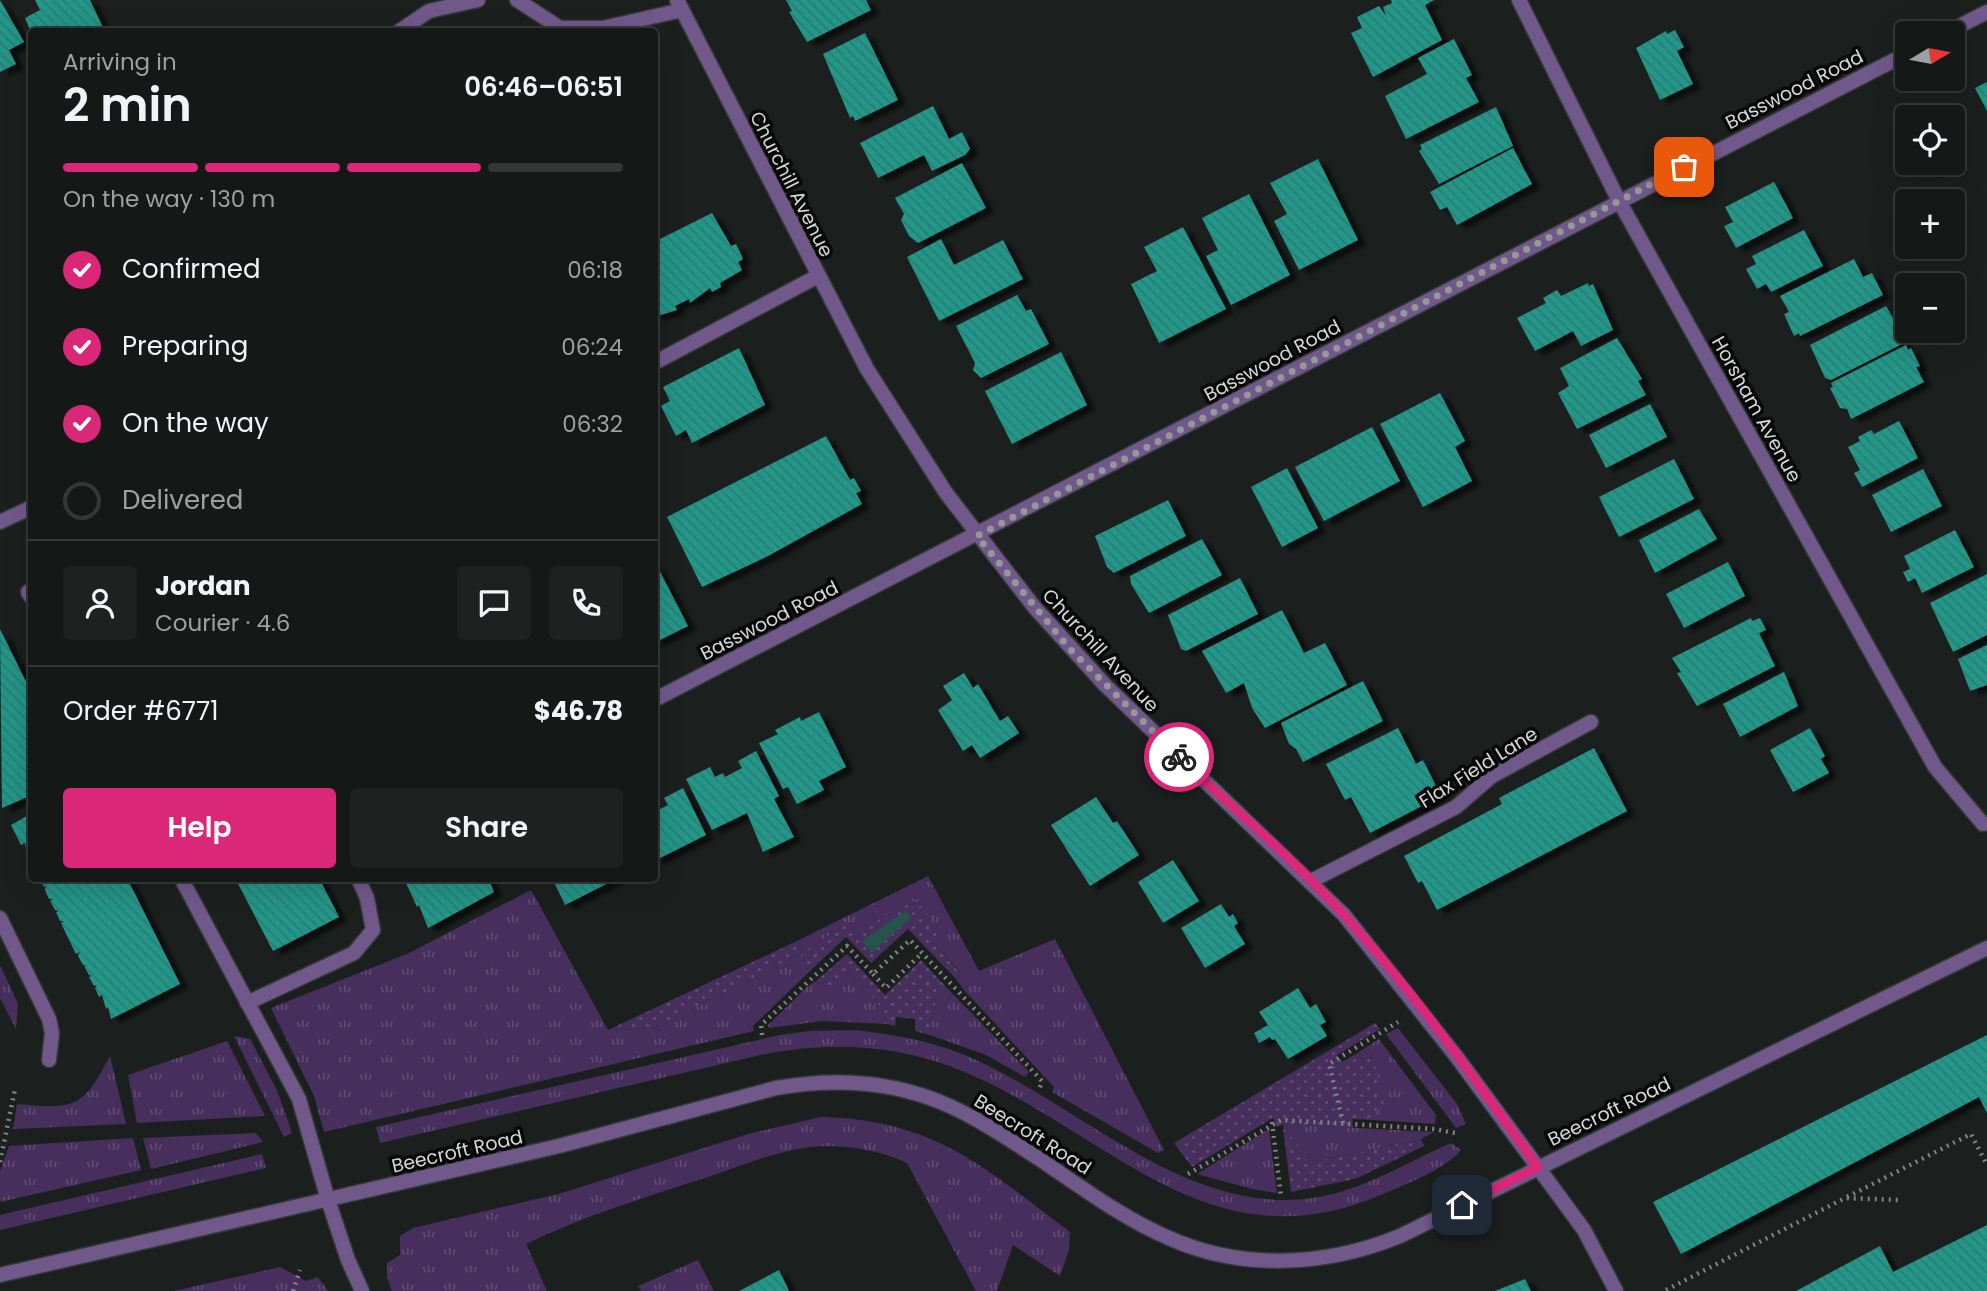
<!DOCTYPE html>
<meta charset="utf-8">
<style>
body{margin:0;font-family:Poppins,sans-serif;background:#1d2120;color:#f1f3f6;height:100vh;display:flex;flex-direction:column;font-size:26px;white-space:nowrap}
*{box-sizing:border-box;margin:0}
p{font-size:23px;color:#9da0a1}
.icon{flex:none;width:38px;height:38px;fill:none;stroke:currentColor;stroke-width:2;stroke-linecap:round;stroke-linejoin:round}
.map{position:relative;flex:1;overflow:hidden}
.drawer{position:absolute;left:28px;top:28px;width:630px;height:854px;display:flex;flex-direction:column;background:#141817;border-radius:7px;box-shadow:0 7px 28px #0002,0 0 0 2px #333736}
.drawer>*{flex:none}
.needle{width:46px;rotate:80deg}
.buttons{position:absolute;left:1895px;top:21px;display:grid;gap:14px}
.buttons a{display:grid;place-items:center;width:70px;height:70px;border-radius:7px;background:#141817;box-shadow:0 7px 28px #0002,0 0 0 2px #333736;font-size:35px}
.pin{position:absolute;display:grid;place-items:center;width:60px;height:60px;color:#fff;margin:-30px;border-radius:14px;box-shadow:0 4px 10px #0006}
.courier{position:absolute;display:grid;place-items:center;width:70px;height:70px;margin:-35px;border:5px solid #db2777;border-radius:50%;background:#fff;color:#222;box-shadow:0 2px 9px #0007}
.overview em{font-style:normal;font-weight:600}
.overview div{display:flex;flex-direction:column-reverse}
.overview{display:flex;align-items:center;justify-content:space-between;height:119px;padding:0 35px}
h1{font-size:46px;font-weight:600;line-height:52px}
.bar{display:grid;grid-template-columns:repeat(4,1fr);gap:10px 7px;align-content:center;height:84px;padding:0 35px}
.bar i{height:9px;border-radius:5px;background:#333736}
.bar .selected{background:#db2777}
.bar p{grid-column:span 4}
.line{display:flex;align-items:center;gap:18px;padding:0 35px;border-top:2px solid #333736}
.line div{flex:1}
.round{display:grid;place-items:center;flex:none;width:74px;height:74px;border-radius:7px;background:#1d2120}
ol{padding:0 35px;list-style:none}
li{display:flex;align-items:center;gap:21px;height:77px}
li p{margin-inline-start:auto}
li .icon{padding:7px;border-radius:50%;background:#db2777;color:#fff;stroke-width:4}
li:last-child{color:#9da0a1}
li i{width:38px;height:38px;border:4px solid #333736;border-radius:50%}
.primary-button{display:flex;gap:14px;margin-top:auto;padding:14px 35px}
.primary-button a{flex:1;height:80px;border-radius:7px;background:#db2777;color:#fff;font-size:28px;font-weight:600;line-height:80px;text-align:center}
.primary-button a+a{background:#1d2120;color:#f1f3f6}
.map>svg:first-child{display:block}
.grass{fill:url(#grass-tufts)}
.garden{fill:url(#garden-dots)}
.water{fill:#27534c}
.building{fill:url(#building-back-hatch);filter:url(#shadow)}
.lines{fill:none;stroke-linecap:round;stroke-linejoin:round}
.service-casing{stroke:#353a39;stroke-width:17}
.minor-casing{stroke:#353a39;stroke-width:17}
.tertiary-casing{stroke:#353a39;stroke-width:17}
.path{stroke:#818483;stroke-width:4.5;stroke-dasharray:2 5;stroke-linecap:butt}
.service{stroke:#71588b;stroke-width:14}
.minor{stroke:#71588b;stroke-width:14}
.tertiary{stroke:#71588b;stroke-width:14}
.done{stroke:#949897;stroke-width:7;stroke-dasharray:0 12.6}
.route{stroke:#db2777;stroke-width:9}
.labels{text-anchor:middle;stroke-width:7;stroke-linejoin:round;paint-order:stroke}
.street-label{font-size:19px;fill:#d5d8d7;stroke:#070909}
</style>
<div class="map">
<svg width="1987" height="1291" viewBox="0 0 1987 1291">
<defs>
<pattern id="grass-tufts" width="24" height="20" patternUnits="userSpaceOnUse" patternTransform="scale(1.75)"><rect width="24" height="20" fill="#462f5c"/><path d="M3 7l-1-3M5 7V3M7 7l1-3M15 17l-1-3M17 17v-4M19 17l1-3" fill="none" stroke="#604c73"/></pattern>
<pattern id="garden-dots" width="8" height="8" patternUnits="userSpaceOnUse" patternTransform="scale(1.75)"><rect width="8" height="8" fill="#462f5c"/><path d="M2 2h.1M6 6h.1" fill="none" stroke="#604c73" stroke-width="1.8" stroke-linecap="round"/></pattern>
<pattern id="building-back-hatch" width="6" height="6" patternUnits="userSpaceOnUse" patternTransform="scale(1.75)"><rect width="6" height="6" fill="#239688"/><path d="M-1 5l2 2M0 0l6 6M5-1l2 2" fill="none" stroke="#2c7c72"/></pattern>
<filter id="shadow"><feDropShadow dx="8" dy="4.5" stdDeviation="2" flood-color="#0009"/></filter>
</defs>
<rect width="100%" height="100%" fill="#1b201f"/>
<!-- grass -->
<g class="grass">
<path d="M928,876L979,971L1055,939L1164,1150L1158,1153L1052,1092L1054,1087L963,989L956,979L960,972L936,945L923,908L859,934L849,923L801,953L809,972L753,1026L754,1031L324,1132L314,1096L271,1008L409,953L531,890L608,1030L646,1029L664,1024L801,953L799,940Z"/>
<path d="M0,965L18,1004L16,1029L0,998Z"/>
<path d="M849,972L884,1011L887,1024L822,1021L769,1028L768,1025L808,986L816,981L821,985Z"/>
<path d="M948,989L1029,1072L1025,1077L986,1055L930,1035L936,999Z"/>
<path d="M1398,1028L1457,1104L1466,1124L1456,1128L1386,1034Z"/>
<path d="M854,1030C891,1034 927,1040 962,1054C1078,1101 1185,1220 1319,1197C1368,1188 1407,1162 1451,1143L1461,1150C1447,1168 1405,1185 1383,1194C1205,1272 1103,1124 952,1067C890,1044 829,1042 765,1054L380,1143L376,1127L780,1035L810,1031Z"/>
<path d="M234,1036L250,1039L277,1090L292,1133L284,1137Z"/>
<path d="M1379,1039L1436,1115L1435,1124L1372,1120L1376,1110H1384L1372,1055L1366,1059L1354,1055Z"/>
<path d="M227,1041L265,1116L137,1123L128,1075Z"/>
<path d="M110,1056L126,1124L13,1129L17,1104C76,1109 82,1109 110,1056Z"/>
<path d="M821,1117C936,1120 983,1167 1070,1232L1069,1250L1060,1276L1013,1245L997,1291H976L907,1163C881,1151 853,1146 824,1146C786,1147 746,1164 711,1176C648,1196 586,1215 526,1244L547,1291H392L387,1278V1263L400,1255V1236L413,1228L562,1193L748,1134Z"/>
<path d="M1284,1124L1434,1132L1421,1139L1314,1162L1283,1128Z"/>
<path d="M1269,1129L1277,1193L1252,1189L1197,1174Z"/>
<path d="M256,1133L263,1142L151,1169L143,1138Z"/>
<path d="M133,1138L141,1170L0,1202V1172L9,1146Z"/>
<path d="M262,1154L266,1168L0,1230V1215Z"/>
<path d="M698,1260L714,1291H641L638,1286Z"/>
<path d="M280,1267L306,1281L318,1277L328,1291H174Z"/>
</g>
<!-- garden -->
<g class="garden">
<path d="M910,896L923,908L941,935L936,945L960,973L956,979L908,929L871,963L846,937L809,972L801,953L664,1024L646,1029L608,1030L799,940L801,953L849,923L860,934Z"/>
<path d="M847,954L885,995L921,960L948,989L936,999L930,1035L915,1031V1019L896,1017L895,1026L887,1024L884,1011L849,972L832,988H825L816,981Z"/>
<path d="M1375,1023L1380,1029L1337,1055L1342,1062L1354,1055L1366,1059L1373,1055L1385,1110H1377L1372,1120L1352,1119L1353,1128L1285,1124L1277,1127L1273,1118L1192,1167L1174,1143Z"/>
<path d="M1283,1128L1314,1162L1421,1139L1424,1146L1355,1179L1291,1192Z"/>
</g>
<!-- water -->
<path class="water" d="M905,911L912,917L872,953L862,941Z"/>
<!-- building -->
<g class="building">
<path d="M0,0L24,42L9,50L16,64L0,72Z"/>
<path d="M35,0H90L105,32H31L25,18L40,10Z"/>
<path d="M786,0H866L871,10L807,42L789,12L792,11Z"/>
<path d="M1391,0H1434L1425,5L1442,40L1373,77L1351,33L1362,28L1357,17L1379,6L1386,16L1383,7L1392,3Z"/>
<path d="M1675,30L1684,47L1677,51L1693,84L1660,100L1636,48L1666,31L1667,34Z"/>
<path d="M865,33L898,100L855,121L853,116L850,118L823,54Z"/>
<path d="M1454,39L1472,75L1466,78L1479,102L1406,139L1385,96L1427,74L1418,58Z"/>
<path d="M1987,82V111L1975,88Z"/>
<path d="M933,106L949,139L962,132L970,149L965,155L932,171L924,155L878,178L860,143Z"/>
<path d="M1496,107L1513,146L1439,184L1419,151L1422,149L1420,145Z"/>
<path d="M1513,148L1532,184L1457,225L1447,207L1440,210L1430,192Z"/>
<path d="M1318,159L1358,240L1299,270L1274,221L1287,214L1270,183Z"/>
<path d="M962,163L986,208L918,243L909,236L901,220L904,214L895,198Z"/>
<path d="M1774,182L1793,218L1736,248L1724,226L1733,222L1725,207Z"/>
<path d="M1249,194L1290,275L1231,305L1206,256L1218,250L1202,218Z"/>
<path d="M712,213L731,246L736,244L743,259L738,262L742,270L720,283L721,287L712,292L710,288L690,303L689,299L675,306L677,310L654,317V242Z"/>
<path d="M1183,227L1226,309L1159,343L1131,284L1157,271L1144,247Z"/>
<path d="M1804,230L1823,266L1771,292L1766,284L1757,289L1746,269L1756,264L1752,256Z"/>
<path d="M941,239L954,265L1003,240L1023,279L939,321L907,257Z"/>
<path d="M1854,259L1863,277L1872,273L1883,295L1800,336L1799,333L1794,336L1784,314L1789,312L1780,296Z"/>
<path d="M1588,283L1589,286L1593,284L1613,330L1581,346L1573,331L1535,351L1517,318L1546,303L1543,298L1557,290L1561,296Z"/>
<path d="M1017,295L1026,311L1031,309L1049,344L981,378L973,370L975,363L956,326Z"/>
<path d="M1886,306L1904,337V343L1831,380L1825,378L1810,345Z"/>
<path d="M1617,338L1642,379L1638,381L1646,395L1577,429L1558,393L1569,386L1560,368Z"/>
<path d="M1906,345L1908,350L1911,348L1920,366L1916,367L1924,382L1851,419L1847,409L1840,408L1830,388L1833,387L1831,383Z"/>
<path d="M739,348L765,405L692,443L686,430L676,436L661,406L670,401L663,387Z"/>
<path d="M1061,352L1087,405L1012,444L985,391Z"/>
<path d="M1440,393L1465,441L1455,447L1472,481L1423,507L1380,424Z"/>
<path d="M1650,404L1667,437L1606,468L1589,435Z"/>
<path d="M1899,421L1918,458L1862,487L1854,473L1860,470L1848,447L1860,441L1858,437L1871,430L1874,434Z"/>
<path d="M1372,427L1400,481L1324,521L1295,467Z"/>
<path d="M826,436L850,480L854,478L861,491L856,493L862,504L768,556L702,587L667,517Z"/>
<path d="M1674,459L1694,499L1619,537L1599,497Z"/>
<path d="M1287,468L1318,528L1282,547L1251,487Z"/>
<path d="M1923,469L1942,506L1891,532L1872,495Z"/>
<path d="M1168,500L1186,536L1114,573L1107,567L1095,536Z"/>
<path d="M1699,509L1717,539L1655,573L1639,540Z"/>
<path d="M1955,530L1974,567L1922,593L1915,578L1908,582L1903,572L1910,569L1904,556Z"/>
<path d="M1202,539L1222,575L1149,613L1131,584L1130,576Z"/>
<path d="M654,560L688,626L654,643Z"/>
<path d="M1728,562L1745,596L1684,628L1666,594Z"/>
<path d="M1987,574V635L1953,652L1930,603Z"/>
<path d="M1240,578L1258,614L1186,651L1181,649L1168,615Z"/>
<path d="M1282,610L1304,653L1325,643L1347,685L1265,728L1252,708L1244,683L1226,693L1202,651Z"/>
<path d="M1751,618L1752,621L1760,618L1766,630L1759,633L1775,666L1697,706L1677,673L1681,672L1672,658Z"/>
<path d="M0,629L32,694V795L2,808Z"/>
<path d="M1987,645V685L1970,691L1958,659Z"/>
<path d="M1784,672L1798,706L1740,737L1723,704Z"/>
<path d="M964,673L973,688L978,684L1000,721L1008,716L1019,733L980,758L972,745L963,751L938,710L952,700L943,686Z"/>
<path d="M1363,681L1383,721L1303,762L1296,749L1289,744L1281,723Z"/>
<path d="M819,712L846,767L819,781L824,790L797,804L788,787L783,789L759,743L778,734L775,730L800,717L801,721Z"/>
<path d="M1398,728L1416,764L1423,760L1441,796L1370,833L1351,797L1345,800L1326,764Z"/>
<path d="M1810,728L1825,756L1821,759L1829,773L1793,792L1770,750Z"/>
<path d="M1594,748L1627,811L1437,910L1422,881L1418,883L1404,856L1502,804L1499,798Z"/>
<path d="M756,751L779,796L774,799L794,837L763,852L747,813L712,830L686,779L710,767L715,777L723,773L725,777L742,768L738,761Z"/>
<path d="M683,788L706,835L654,861V812L668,805L664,798Z"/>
<path d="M1096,797L1113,823L1117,821L1139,855L1090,886L1051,825Z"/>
<path d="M32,813V854L27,856L25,843L21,845L11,825Z"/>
<path d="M1173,860L1199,901L1163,923L1138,882Z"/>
<path d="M39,878H127L180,984L111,1019L108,1007L106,1009L102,995L99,997L95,988L97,985L94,986L89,977L92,976L89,975L84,966L87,965H83L78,956L80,952L76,954L72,946L61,923L64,921H60L56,912L59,911L55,910L50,901L53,899H49L45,890L46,886L44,887Z"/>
<path d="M235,878H319L339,917L273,951Z"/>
<path d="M401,878H488L494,892L428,928L419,905L417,907L406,883L404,884Z"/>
<path d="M552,878H618L565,905Z"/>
<path d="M1221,904L1229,917L1233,914L1238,923L1234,926L1245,944L1205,968L1181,928Z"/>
<path d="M1298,988L1310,1008L1316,1004L1326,1022L1320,1025L1327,1036L1288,1059L1275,1039L1272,1040L1270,1037L1259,1043L1254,1033L1268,1025L1259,1012Z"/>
<path d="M1987,1035V1113L1979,1097L1681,1254L1653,1202Z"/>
<path d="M1987,1225V1291H1796L1880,1246L1893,1272Z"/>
<path d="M779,1270L789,1291H739Z"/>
<path d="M1525,1279L1531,1291H1495Z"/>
</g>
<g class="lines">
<!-- service casing -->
<g class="service-casing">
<g id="service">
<path d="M517,0L560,28H603L682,10"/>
<path d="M398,32L429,11L478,0"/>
<path d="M0,522L32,507"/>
</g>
</g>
<!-- minor casing -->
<g class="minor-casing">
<g id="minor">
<path d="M677,0L867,369L946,493L1035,608L1105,685L1344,915L1456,1056L1584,1230L1616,1291"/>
<path d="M1519,0L1619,201L1935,767L1983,824"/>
<path d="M1946,33L1987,12"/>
<path d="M654,363L818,276"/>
<path d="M28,592L32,598"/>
<path d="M654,700L1908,53"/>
<path d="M181,878L299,1099L328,1200L348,1260L362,1291"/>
<path d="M1311,881L1456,807L1492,776L1591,722"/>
<path d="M0,918L49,1019L52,1033L49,1060"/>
<path d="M247,1003L354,953L373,930L367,898L358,878"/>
</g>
</g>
<!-- tertiary casing -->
<g class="tertiary-casing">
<path id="tertiary" d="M0,1275L559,1146L776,1088C827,1079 878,1080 927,1097C968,1111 1002,1135 1038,1158C1080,1186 1122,1218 1169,1238C1242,1271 1327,1266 1400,1236L1987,948"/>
</g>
<!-- path -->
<g class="path">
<path d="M873,974L886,988L922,953"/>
<path d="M762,1035L761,1025L847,946L873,974L910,940L1042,1081L1039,1090"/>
<path d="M1272,1122L1281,1196"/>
<path d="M1343,1123L1329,1064L1398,1022"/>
<path d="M0,1162L15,1089"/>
<path d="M1188,1174L1281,1120L1435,1129L1455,1133"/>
<path d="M1847,1197L1971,1134L1987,1165"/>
<path d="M1666,1290L1845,1198L1899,1200"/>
<path d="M293,1291L300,1270"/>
</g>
<!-- service -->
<use href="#service" class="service"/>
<!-- minor -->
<use href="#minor" class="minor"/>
<!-- tertiary -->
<use href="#tertiary" class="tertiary"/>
</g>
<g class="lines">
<!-- done -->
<path class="done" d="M1179,757L1069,648L977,536L1684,167"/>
<!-- route -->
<path class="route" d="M1179,757C1234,809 1293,858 1344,915C1415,993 1477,1082 1538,1167L1462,1205"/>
</g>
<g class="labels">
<!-- street labels -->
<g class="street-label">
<text transform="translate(1794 89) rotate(-27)" y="7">Basswood Road</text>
<text transform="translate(792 184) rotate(63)" y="7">Churchill Avenue</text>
<text transform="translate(1272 360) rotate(-28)" y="7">Basswood Road</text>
<text transform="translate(1757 409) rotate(61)" y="7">Horsham Avenue</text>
<text transform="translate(769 620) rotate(-27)" y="7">Basswood Road</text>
<text transform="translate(1101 650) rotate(47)" y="7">Churchill Avenue</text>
<text transform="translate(1478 767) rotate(-32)" y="7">Flax Field Lane</text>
<text transform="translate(1609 1111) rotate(-26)" y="7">Beecroft Road</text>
<text transform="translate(1033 1134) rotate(32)" y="7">Beecroft Road</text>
<text transform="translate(457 1151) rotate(-13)" y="7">Beecroft Road</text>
</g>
</g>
</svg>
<div class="buttons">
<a><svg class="needle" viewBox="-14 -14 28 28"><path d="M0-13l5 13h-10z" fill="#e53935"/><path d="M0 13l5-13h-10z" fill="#9da0a1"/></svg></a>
<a><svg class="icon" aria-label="locate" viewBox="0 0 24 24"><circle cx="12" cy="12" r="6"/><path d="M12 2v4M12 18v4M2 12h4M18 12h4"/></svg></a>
<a>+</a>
<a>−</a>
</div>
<div class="pin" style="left:1684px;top:167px;background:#ea580c"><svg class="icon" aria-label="bag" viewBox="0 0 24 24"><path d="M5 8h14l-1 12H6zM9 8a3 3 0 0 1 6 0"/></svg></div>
<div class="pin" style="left:1462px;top:1205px;background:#1f2937"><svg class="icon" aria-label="home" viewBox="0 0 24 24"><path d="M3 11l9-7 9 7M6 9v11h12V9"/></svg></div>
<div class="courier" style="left:1179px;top:757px"><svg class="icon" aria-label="bike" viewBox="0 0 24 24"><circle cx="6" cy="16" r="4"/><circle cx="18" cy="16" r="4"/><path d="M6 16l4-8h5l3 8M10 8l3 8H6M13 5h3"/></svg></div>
<section class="drawer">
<div class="overview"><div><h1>2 min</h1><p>Arriving in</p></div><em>06:46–06:51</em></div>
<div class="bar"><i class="selected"></i><i class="selected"></i><i class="selected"></i><i></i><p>On the way · 130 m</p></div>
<ol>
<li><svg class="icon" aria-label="check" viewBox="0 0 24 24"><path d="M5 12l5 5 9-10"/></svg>Confirmed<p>06:18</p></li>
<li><svg class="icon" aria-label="check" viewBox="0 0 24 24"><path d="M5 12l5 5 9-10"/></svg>Preparing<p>06:24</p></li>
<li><svg class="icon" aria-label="check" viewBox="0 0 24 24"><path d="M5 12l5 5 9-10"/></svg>On the way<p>06:32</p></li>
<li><i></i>Delivered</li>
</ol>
<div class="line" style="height:126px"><a class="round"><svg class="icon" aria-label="person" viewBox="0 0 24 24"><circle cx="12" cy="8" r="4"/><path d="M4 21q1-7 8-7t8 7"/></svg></a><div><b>Jordan</b><p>Courier · 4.6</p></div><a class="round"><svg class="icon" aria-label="chat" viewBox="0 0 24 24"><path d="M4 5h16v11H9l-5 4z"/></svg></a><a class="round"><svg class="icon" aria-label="phone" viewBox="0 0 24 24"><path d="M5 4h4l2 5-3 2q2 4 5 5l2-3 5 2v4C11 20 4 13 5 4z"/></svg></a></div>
<div class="line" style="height:91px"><div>Order #6771</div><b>$46.78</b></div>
<div class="primary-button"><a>Help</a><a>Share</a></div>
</section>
</div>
